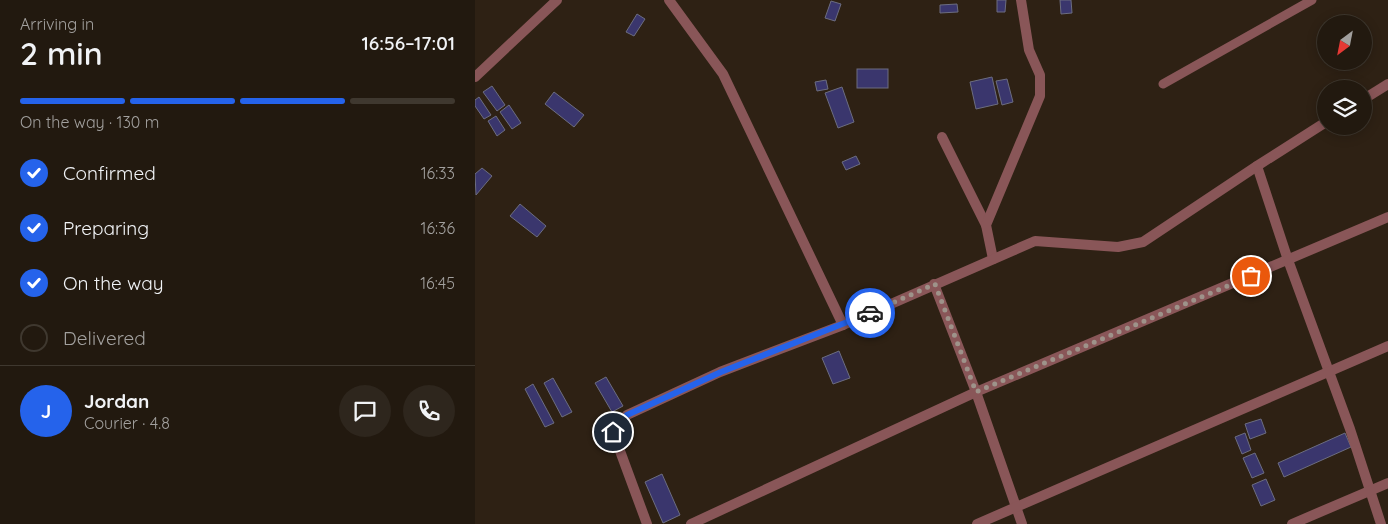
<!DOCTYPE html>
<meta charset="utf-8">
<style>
body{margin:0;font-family:Quicksand,sans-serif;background:#2e261d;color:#f1f3f6;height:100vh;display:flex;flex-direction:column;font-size:19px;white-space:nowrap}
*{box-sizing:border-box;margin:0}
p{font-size:16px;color:#a2a09e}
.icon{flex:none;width:28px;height:28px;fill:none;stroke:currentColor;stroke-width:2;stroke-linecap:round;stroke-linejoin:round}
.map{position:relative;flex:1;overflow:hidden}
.drawer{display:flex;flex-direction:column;background:#22190f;width:475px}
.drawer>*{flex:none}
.needle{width:32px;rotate:212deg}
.fabs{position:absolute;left:842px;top:15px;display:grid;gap:10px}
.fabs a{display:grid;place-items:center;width:55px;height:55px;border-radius:50%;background:#22190f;box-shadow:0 2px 12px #0003,0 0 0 1px #3f382f;font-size:25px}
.pin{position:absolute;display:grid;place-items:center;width:42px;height:42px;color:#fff;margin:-21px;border:2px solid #fff;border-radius:50%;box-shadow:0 1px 5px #0007}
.courier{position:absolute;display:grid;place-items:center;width:50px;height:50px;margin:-25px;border:4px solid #2563eb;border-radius:50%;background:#fff;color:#222;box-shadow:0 1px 6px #0007}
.headline em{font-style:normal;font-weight:600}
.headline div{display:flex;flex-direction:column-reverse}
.headline{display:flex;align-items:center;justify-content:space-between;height:85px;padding:0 20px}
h1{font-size:32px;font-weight:600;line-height:38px}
.bar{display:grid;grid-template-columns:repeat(4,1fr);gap:8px 5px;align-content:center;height:60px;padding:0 20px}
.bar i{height:6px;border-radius:4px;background:#3f382f}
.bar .on{background:#2563eb}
.bar p{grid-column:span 4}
.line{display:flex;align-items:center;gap:12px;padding:0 20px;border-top:1px solid #3f382f}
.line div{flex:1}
.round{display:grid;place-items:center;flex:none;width:52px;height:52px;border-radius:26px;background:#2e261d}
ol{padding:0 20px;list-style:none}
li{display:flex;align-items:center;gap:15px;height:55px}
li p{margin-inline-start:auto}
li .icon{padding:5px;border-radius:50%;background:#2563eb;color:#fff;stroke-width:4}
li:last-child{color:#a2a09e}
li i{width:28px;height:28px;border:2px solid #3f382f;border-radius:50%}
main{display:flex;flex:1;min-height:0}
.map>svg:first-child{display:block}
.building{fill:#3a366d;stroke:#6c6d80}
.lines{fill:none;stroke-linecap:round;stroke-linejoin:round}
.service{stroke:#895658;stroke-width:9}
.minor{stroke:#895658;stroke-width:10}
.done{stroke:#9e938a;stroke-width:5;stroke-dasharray:0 9}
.route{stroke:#2563eb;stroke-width:6}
</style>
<main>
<section class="drawer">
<div class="headline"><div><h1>2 min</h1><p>Arriving in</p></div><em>16:56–17:01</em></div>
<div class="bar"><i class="on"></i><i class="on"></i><i class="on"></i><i></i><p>On the way · 130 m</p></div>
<ol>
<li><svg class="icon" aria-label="check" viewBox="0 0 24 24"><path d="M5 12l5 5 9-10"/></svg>Confirmed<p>16:33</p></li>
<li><svg class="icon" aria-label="check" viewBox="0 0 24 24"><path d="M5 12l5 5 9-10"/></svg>Preparing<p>16:36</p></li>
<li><svg class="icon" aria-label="check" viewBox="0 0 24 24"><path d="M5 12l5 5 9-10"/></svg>On the way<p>16:45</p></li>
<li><i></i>Delivered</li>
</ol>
<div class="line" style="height:90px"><b class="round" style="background:#2563eb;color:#fff">J</b><div><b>Jordan</b><p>Courier · 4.8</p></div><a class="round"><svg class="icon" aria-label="chat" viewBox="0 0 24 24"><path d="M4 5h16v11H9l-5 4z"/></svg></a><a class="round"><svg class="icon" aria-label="phone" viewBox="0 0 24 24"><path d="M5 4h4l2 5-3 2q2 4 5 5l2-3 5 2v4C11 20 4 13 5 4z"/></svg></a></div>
</section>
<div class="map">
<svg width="913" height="524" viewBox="0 0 913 524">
<rect width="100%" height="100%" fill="#2e2114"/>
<!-- building -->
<g class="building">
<path d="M522,0H531L530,12H522Z"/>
<path d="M585,0H596L597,13L586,14Z"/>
<path d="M356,1L366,4L360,21L350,18Z"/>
<path d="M482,4L483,12L465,13V5Z"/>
<path d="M162,14L170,19L159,36L151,32Z"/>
<rect x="382" y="69" width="31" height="19"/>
<path d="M517,77L523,104L501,109L495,82Z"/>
<path d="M532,79L538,102L527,105L521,81Z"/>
<path d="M351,80L353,89L342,91L340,82Z"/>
<path d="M17,86L30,105L22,111L8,92Z"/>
<path d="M367,87L379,122L363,128L350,93Z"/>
<path d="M79,92L109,115L99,127L70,104Z"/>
<path d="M4,97L16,115L9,119L0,106V100Z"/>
<path d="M34,105L46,123L37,129L25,112Z"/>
<path d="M21,116L30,130L22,136L13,121Z"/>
<path d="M381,156L385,164L371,170L367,162Z"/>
<path d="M7,168L17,176L1,195L0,174Z"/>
<path d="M45,204L71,226L62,237L35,216Z"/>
<path d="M364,351L375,378L358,384L347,358Z"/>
<path d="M131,377L148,406L137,412L120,383Z"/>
<path d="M78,378L97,412L87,417L69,383Z"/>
<path d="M58,384L79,423L70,427L50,389Z"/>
<path d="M786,419L791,433L775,439L770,424Z"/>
<path d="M770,433L776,450L767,454L760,437Z"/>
<path d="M870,433L876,447L809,477L803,463Z"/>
<path d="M780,453L789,473L777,478L768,458Z"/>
<path d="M187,474L205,515L188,523L170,482Z"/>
<path d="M791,479L800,500L786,506L777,485Z"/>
</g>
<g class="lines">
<!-- service -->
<path class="service" d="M688,84L837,0"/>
<!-- minor -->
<g class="minor">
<path d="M194,0L248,74L368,325"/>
<path d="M0,77L82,0"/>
<path d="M889,99L913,84"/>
<path d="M467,137L511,225"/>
<path d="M782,166L813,260L875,429L906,524"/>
<path d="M518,259L511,225L565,96V75L554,50L546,0"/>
<path d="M459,284L501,392L547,524"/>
<path d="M172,524L138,432L152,415L245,372L368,325L560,241L643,247L668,242L782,166L851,122"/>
<path d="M216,524L501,392L913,217"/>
<path d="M502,524L913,346"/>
<path d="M817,524L913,483"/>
</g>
</g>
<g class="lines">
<!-- done -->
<path class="done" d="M395,313L460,284L501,392L776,276"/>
<!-- route -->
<path class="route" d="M138,432L152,415L246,372L395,313"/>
</g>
</svg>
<div class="fabs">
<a><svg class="needle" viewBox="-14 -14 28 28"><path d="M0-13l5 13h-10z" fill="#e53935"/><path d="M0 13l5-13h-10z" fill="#a2a09e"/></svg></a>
<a><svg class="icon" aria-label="layers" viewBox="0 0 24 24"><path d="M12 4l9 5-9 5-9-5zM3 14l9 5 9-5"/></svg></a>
</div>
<div class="pin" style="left:776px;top:276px;background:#ea580c"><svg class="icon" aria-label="bag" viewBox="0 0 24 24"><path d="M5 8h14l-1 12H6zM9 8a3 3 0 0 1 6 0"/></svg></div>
<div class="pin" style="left:138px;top:432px;background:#1f2937"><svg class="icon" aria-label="home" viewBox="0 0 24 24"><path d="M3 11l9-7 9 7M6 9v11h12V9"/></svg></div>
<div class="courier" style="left:395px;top:313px"><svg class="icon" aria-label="car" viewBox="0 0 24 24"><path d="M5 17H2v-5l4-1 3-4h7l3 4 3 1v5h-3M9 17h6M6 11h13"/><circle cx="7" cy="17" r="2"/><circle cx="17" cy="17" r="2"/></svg></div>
</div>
</main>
